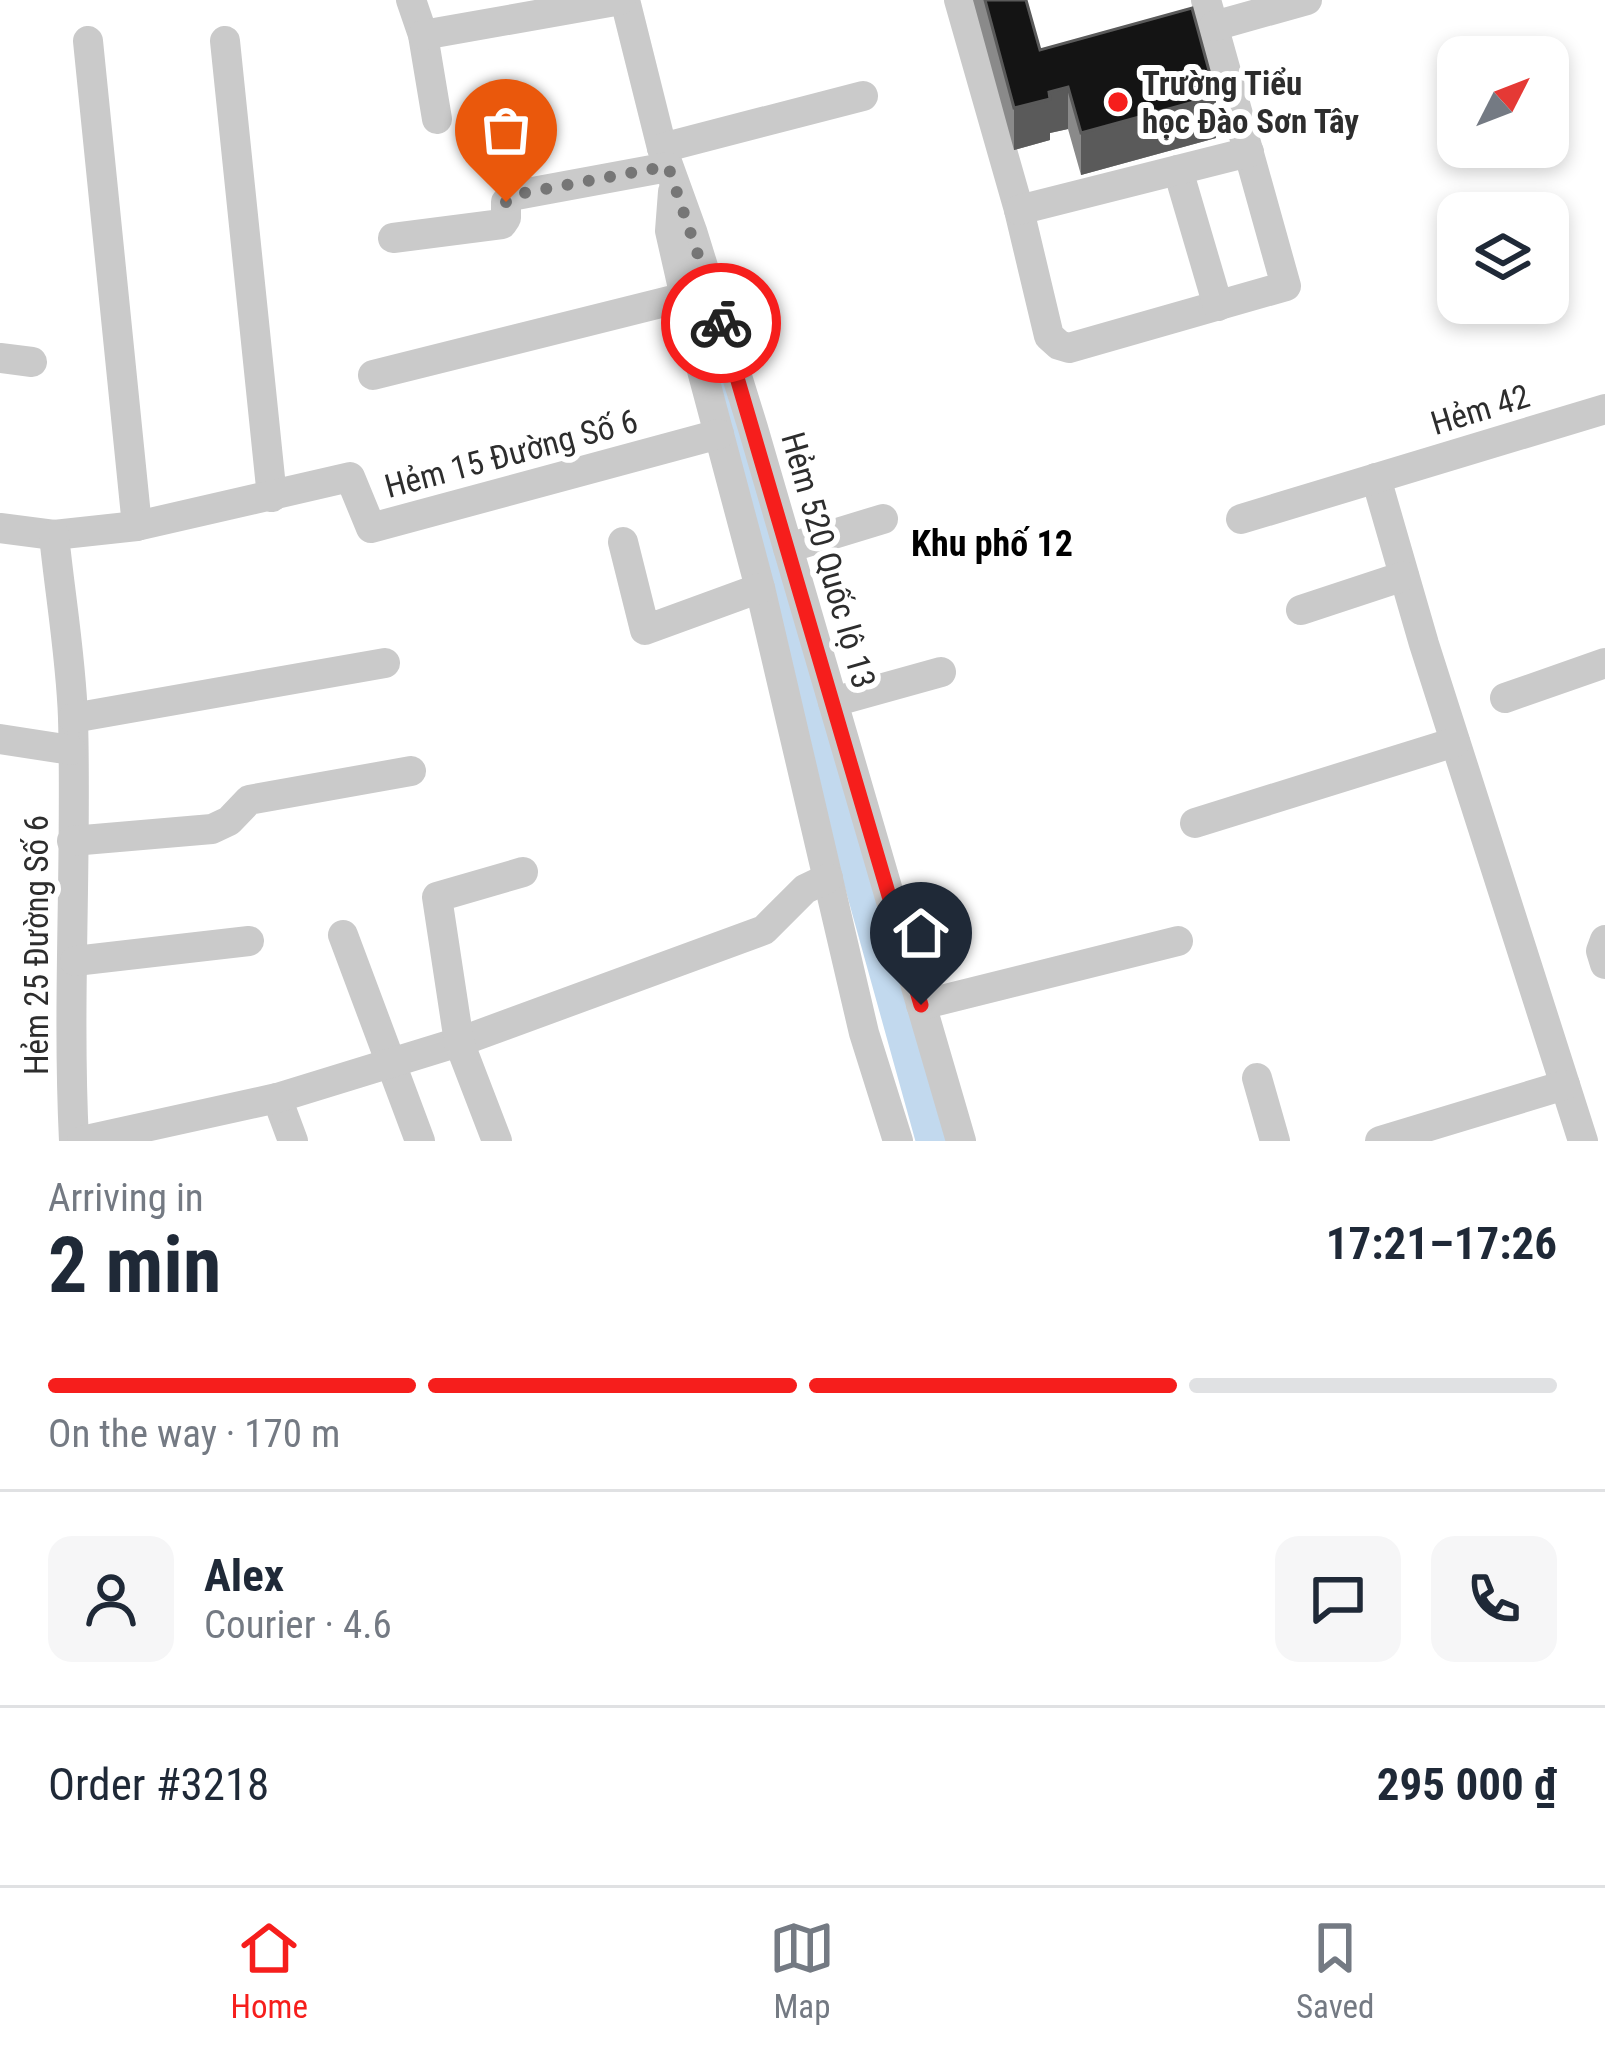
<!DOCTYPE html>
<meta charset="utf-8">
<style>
body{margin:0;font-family:"Roboto Condensed",sans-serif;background:#f6f6f7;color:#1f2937;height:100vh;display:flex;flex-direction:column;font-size:45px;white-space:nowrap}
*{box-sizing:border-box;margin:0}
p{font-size:39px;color:#747a83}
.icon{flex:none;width:66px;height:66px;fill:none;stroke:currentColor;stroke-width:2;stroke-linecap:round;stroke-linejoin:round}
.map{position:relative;height:1141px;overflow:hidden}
.details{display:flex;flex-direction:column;background:#fff;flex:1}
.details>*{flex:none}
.needle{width:78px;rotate:48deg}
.fabs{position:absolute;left:1437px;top:36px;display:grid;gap:24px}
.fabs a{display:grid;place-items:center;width:132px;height:132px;border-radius:24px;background:#fff;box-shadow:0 6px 18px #0003;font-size:60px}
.pin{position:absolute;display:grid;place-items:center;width:102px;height:102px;color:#fff;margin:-123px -51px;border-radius:50% 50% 50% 0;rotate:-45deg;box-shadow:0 0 12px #0007}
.pin .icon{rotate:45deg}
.courier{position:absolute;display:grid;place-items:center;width:120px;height:120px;margin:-60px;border:9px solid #f61e1c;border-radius:50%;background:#fff;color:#222;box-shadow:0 3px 15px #0007}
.headline em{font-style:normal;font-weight:700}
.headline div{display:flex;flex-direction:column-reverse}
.headline{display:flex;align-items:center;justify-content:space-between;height:204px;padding:0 48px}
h1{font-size:78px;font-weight:700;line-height:90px}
.bar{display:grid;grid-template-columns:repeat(4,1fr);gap:18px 12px;align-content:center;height:144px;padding:0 48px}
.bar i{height:15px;border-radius:9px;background:#e0e1e3}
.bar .on{background:#f61e1c}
.bar p{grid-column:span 4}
.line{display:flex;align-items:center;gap:30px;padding:0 48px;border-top:3px solid #e0e1e3}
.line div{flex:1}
.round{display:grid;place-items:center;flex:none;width:126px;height:126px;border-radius:24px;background:#f6f6f7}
.menu{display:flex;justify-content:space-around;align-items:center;height:168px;border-top:3px solid #e0e1e3;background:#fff;font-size:33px;color:#747a83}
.menu a{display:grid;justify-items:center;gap:6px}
.menu .on{color:#f61e1c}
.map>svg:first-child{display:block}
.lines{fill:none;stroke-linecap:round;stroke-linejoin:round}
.canal{stroke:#c2d9ee;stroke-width:30}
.minor{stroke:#cacaca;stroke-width:30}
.wall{fill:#8a8a8a}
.shaded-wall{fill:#5a5a5a}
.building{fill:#141414;stroke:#5a5a5a;stroke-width:3}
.done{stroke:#767676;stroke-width:12;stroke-dasharray:0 21.6}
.route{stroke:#f61e1c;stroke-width:15}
.poi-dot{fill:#f61e1c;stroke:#fff;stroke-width:4.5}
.labels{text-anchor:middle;stroke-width:12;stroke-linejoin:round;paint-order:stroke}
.poi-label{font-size:33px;font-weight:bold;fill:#2d2d2d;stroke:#fff;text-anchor:start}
.street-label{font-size:33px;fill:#2d2d2d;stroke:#fff}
.neighbourhood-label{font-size:36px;font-weight:bold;fill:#000;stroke:#fff}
</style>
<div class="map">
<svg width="1605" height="1141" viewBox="0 0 1605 1141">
<rect width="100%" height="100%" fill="#fff"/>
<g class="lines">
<!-- canal -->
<path class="canal" d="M714,361L931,1141"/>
<!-- minor -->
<g class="minor">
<path d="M411,0L423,35L437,119"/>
<path d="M625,0L662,148L692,231L753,428L961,1141"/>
<path d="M959,0L1019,210L1049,336L1059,345L1069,348L1286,286L1206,0"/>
<path d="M1214,26L1307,0"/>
<path d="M423,35L621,0"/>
<path d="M88,41L137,526"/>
<path d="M225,41L272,497"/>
<path d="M662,148L863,96"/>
<path d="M1178,170L1218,306"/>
<path d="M673,192L670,231L700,363L760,588L864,1033L898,1141"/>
<path d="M1019,210L1249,152"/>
<path d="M393,238L502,224L506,218V202L511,196L668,167"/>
<path d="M0,358L32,362"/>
<path d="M373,375L685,297"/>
<path d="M1376,478L1424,644L1583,1141"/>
<path d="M1241,519L1605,409"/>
<path d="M0,528L54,535L137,526L350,477L371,528L719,434"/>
<path d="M54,535C60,595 71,657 73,718C77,859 67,1000 74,1141"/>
<path d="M623,542L645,630L760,588"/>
<path d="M788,548L883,519"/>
<path d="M1301,610L1404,576"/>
<path d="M1505,698L1605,663"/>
<path d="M833,702L941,672"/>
<path d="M73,718L385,663"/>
<path d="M0,739L71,750"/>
<path d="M1195,823L1455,742"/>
<path d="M72,841L212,829L229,821L249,800L411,771"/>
<path d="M343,935L420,1141"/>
<path d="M1605,940L1601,951L1605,964"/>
<path d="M75,961L249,941"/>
<path d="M921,1005L1178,941"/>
<path d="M1257,1078L1275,1141"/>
<path d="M277,1098L293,1141"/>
<path d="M82,1141L277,1098L459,1042L764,930L805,889L828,878"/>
<path d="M497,1141L459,1042L437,897L523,872"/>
<path d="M1380,1141L1565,1085"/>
</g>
</g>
<!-- wall -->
<path class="wall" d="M973,0H1026L1040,50L1216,138L1081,175L1068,129L1050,133V140L1014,150Z"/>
<!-- shaded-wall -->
<g class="shaded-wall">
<path d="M1068,87V129L1050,133V140L1014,150V108L1049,92Z"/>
<path d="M1216,96V138L1081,175V133Z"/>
</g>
<!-- building -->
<path class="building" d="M985,0H1026L1040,50L1192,8L1216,96L1081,133L1068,87L1049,92L1050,99L1014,108Z"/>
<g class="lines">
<!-- done -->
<path class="done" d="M506,202L518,194L668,166L721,323"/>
<!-- route -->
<path class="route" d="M721,323L921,1005"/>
</g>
<!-- markers -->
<circle class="poi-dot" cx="1118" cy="102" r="12"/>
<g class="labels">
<!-- poi labels -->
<g class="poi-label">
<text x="1142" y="95">Trường Tiểu<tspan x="1142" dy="38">học Đào Sơn Tây</tspan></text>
</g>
<!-- street labels -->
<g class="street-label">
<text transform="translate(1480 409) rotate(-17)" y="12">Hẻm 42</text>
<text transform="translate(511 453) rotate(-15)" y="12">Hẻm 15 Đường Số 6</text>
<text transform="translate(829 560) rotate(74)" y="12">Hẻm 520 Quốc lộ 13</text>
<text transform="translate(36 945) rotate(-90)" y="12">Hẻm 25 Đường Số 6</text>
</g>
<!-- neighbourhood labels -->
<g class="neighbourhood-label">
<text x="992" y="556">Khu phố 12</text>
</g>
</g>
</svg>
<div class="fabs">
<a><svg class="needle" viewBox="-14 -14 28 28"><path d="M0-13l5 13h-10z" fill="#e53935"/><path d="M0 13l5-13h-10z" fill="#747a83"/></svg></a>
<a><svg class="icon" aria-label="layers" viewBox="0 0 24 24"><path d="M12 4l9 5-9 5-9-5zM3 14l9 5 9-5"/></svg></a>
</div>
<div class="pin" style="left:506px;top:202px;background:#ea580c"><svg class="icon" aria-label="bag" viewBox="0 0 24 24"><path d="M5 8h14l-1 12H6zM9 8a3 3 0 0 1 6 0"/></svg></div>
<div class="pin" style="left:921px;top:1005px;background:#1f2937"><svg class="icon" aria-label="home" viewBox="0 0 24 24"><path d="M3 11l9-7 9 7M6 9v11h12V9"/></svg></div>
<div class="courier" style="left:721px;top:323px"><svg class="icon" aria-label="bike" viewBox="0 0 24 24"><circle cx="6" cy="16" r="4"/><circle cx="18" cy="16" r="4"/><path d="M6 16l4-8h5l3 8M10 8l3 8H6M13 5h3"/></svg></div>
</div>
<section class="details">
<div class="headline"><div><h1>2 min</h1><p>Arriving in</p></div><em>17:21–17:26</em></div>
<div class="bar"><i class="on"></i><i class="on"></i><i class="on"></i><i></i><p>On the way · 170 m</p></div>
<div class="line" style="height:216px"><a class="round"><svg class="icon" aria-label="person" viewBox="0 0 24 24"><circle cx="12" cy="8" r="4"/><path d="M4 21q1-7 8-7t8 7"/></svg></a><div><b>Alex</b><p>Courier · 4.6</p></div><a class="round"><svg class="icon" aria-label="chat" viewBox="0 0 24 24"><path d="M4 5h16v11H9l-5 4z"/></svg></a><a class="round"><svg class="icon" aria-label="phone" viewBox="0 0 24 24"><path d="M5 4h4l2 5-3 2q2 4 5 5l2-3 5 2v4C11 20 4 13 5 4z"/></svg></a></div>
<div class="line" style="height:156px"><div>Order #3218</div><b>295 000 ₫</b></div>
</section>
<nav class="menu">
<a class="on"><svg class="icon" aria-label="home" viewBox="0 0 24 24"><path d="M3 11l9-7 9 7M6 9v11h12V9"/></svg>Home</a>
<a><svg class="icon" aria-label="map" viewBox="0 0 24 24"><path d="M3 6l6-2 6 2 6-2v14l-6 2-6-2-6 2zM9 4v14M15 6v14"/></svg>Map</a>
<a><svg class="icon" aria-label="saved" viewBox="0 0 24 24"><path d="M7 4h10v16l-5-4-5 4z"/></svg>Saved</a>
</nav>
